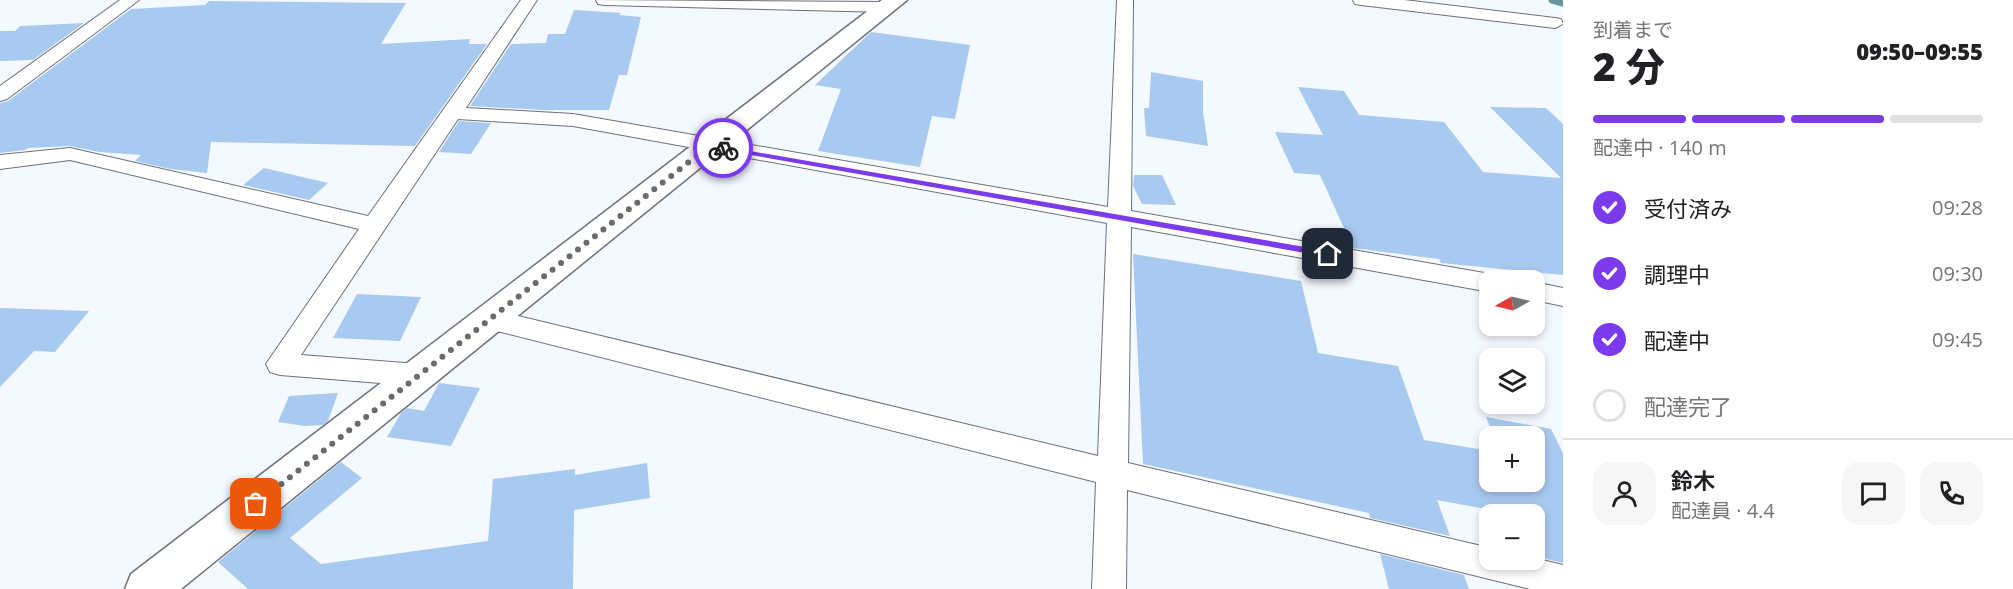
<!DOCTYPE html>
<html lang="ja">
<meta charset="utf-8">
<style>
body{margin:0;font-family:"Open Sans","Noto Sans JP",sans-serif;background:#f6f6f6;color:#202124;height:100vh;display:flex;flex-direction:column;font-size:22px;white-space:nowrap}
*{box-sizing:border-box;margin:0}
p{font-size:20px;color:#757577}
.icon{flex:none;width:33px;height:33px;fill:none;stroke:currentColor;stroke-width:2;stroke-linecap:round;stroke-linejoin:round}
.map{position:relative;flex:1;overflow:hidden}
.panel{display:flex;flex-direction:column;background:#fff;width:450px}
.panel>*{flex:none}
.needle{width:39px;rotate:262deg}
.controls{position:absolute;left:1479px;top:270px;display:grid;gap:12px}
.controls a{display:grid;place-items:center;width:66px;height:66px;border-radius:12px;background:#fff;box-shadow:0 3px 9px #0003;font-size:30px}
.pin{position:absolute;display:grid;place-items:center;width:51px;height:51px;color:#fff;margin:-26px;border-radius:12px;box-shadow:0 3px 9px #0006}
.courier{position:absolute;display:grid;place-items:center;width:60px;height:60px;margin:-30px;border:4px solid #7c3aed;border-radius:50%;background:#fff;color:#222;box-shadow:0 2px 8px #0007}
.headline em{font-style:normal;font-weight:800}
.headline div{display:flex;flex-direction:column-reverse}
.headline{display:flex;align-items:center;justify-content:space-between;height:102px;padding:0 30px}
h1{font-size:39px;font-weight:800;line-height:45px}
.bar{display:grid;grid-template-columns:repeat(4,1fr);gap:9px 6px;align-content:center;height:72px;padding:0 30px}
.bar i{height:8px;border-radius:4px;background:#e0e0e0}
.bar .selected{background:#7c3aed}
.bar p{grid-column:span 4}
.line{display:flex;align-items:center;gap:15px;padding:0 30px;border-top:2px solid #e0e0e0}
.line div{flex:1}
.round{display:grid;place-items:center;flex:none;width:63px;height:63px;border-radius:18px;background:#f6f6f6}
ol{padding:0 30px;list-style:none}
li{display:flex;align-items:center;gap:18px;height:66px}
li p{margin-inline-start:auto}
li .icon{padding:6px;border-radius:50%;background:#7c3aed;color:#fff;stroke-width:4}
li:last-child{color:#757577}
li i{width:33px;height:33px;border:3px solid #e0e0e0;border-radius:50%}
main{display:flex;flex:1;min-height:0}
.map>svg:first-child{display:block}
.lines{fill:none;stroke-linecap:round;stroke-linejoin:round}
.stream{stroke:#68949d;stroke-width:7}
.building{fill:#a8c9f0}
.street-casing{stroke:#6c7178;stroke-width:2}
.secondary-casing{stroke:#6c7178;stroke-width:3}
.street{fill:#fff;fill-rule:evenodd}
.secondary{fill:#fff;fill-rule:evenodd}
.route{fill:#7c3aed}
.done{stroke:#686b6f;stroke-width:6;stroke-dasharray:0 10.8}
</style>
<main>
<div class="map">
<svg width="1563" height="589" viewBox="0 0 1563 589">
<rect width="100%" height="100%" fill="#f4f9ff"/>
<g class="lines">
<!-- stream -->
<path class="stream" d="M1552,0L1563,3"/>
</g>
<!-- building -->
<g class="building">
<path d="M209,1L406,3L381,44L470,39L469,44H487L415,146L211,142L207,173L170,169L135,161L141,155L99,152L70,146L28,148L25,150L0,153V103L8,101L131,9L205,5Z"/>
<path d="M574,10L621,13L619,15L641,17L627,75H619L609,110H544L470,106L511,44L546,43L548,34H565Z"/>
<path d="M84,23L33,60L0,61V31H15L20,26Z"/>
<path d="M871,32L970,45L955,119L932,116L920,167L818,151L841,89L815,85Z"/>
<path d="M1151,72L1203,81V112L1208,146L1146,136L1144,108H1149Z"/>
<path d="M1298,87L1344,91L1359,115L1444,122L1483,172L1561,178L1490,107L1546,108L1563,124V275L1441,263L1439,259L1353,248L1320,175L1294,173L1275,132L1323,135Z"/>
<path d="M459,121L491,123L471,154L439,152Z"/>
<path d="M264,168L328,183L309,200L243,185Z"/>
<path d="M1134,175H1162L1176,205L1142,204L1133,186Z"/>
<path d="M1133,254L1301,281L1318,353L1398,366L1424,440L1490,451V482H1534V436H1494L1486,417L1551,429L1563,453V563L1534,556V514H1513L1437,500L1450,536L1370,518L1369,513L1143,464Z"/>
<path d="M357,294L421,297L400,341L333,338Z"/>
<path d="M0,308L89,311L55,352L34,351L0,387Z"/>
<path d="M439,383L480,388L451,446L387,437L401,413L407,408L424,411Z"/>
<path d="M338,393L328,421L323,425L305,426L278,422L289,396Z"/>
<path d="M341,462L362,478L290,538L321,564L488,541L493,479L575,469V475L647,463L650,498L574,510L573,589H248L218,562Z"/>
<path d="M1380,554L1464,575L1469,589H1389Z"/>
</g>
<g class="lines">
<!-- street casing -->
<g class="street-casing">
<g id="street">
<path d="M120,0H139L7,99L0,101V86Z"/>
<path d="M521,0H537L466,108L573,114L1108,207L1117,0H1133L1131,211L1490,274L1499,277L1501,280H1490V292L1131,227L1128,463L1490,548V560L1534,558L1563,565V589H1530L1127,490L1126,589H1092L1096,482L489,329L480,326L476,319L480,312L489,309L1098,456L1107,223L573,126L458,119L301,355L418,364L428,367L432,375L428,383L418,386L280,375L270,372L266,364L359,229L70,160L0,169V155L70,148L368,216Z"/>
<path d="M596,0L887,2L893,3L896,7L893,11L887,12L604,5L598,4Z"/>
<path d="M1353,0H1404L1555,18L1561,19L1563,24L1555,28L1361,5L1355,4Z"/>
<path d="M1534,282L1563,288V306L1534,300Z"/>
</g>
</g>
<!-- secondary casing -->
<g class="secondary-casing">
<path id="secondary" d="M882,0H907L181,589H125L131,574Z"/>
</g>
<!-- street -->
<use href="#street" class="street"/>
<!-- secondary -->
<use href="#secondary" class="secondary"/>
</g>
<!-- route -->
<path class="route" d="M721,146L1328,251L1332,254L1328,257L723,150H721Z"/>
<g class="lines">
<!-- done -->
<path class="done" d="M256,504L709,146L723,148"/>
</g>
</svg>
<div class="controls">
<a><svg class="needle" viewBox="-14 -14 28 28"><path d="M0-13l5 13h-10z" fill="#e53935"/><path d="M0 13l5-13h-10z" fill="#757577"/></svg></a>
<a><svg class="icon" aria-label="layers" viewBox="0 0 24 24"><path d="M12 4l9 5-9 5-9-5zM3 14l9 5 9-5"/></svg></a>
<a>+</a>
<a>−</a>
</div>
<div class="pin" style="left:256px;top:504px;background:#ea580c"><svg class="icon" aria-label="bag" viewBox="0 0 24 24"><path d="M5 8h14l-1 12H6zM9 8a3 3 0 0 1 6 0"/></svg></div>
<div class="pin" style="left:1328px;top:254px;background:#1f2937"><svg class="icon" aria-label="home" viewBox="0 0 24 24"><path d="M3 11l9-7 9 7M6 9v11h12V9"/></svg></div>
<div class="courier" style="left:723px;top:148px"><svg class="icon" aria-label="bike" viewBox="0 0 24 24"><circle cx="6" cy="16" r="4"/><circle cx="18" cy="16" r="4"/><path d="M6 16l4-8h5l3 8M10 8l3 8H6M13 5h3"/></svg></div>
</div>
<section class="panel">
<div class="headline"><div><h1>2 分</h1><p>到着まで</p></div><em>09:50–09:55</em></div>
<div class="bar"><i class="selected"></i><i class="selected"></i><i class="selected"></i><i></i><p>配達中 · 140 m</p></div>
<ol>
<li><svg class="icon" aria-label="check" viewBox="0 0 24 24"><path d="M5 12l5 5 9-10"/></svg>受付済み<p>09:28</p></li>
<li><svg class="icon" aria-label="check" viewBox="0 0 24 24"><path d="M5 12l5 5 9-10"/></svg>調理中<p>09:30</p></li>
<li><svg class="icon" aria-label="check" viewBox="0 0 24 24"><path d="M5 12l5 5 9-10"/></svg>配達中<p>09:45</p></li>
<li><i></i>配達完了</li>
</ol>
<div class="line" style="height:108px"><a class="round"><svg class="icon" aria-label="person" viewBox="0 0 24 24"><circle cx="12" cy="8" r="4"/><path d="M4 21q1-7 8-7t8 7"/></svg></a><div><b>鈴木</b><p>配達員 · 4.4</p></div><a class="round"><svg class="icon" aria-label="chat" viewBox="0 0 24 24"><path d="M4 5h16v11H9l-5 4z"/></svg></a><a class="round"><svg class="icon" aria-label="phone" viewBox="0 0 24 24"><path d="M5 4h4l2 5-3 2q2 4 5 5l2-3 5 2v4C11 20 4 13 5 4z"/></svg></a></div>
</section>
</main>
